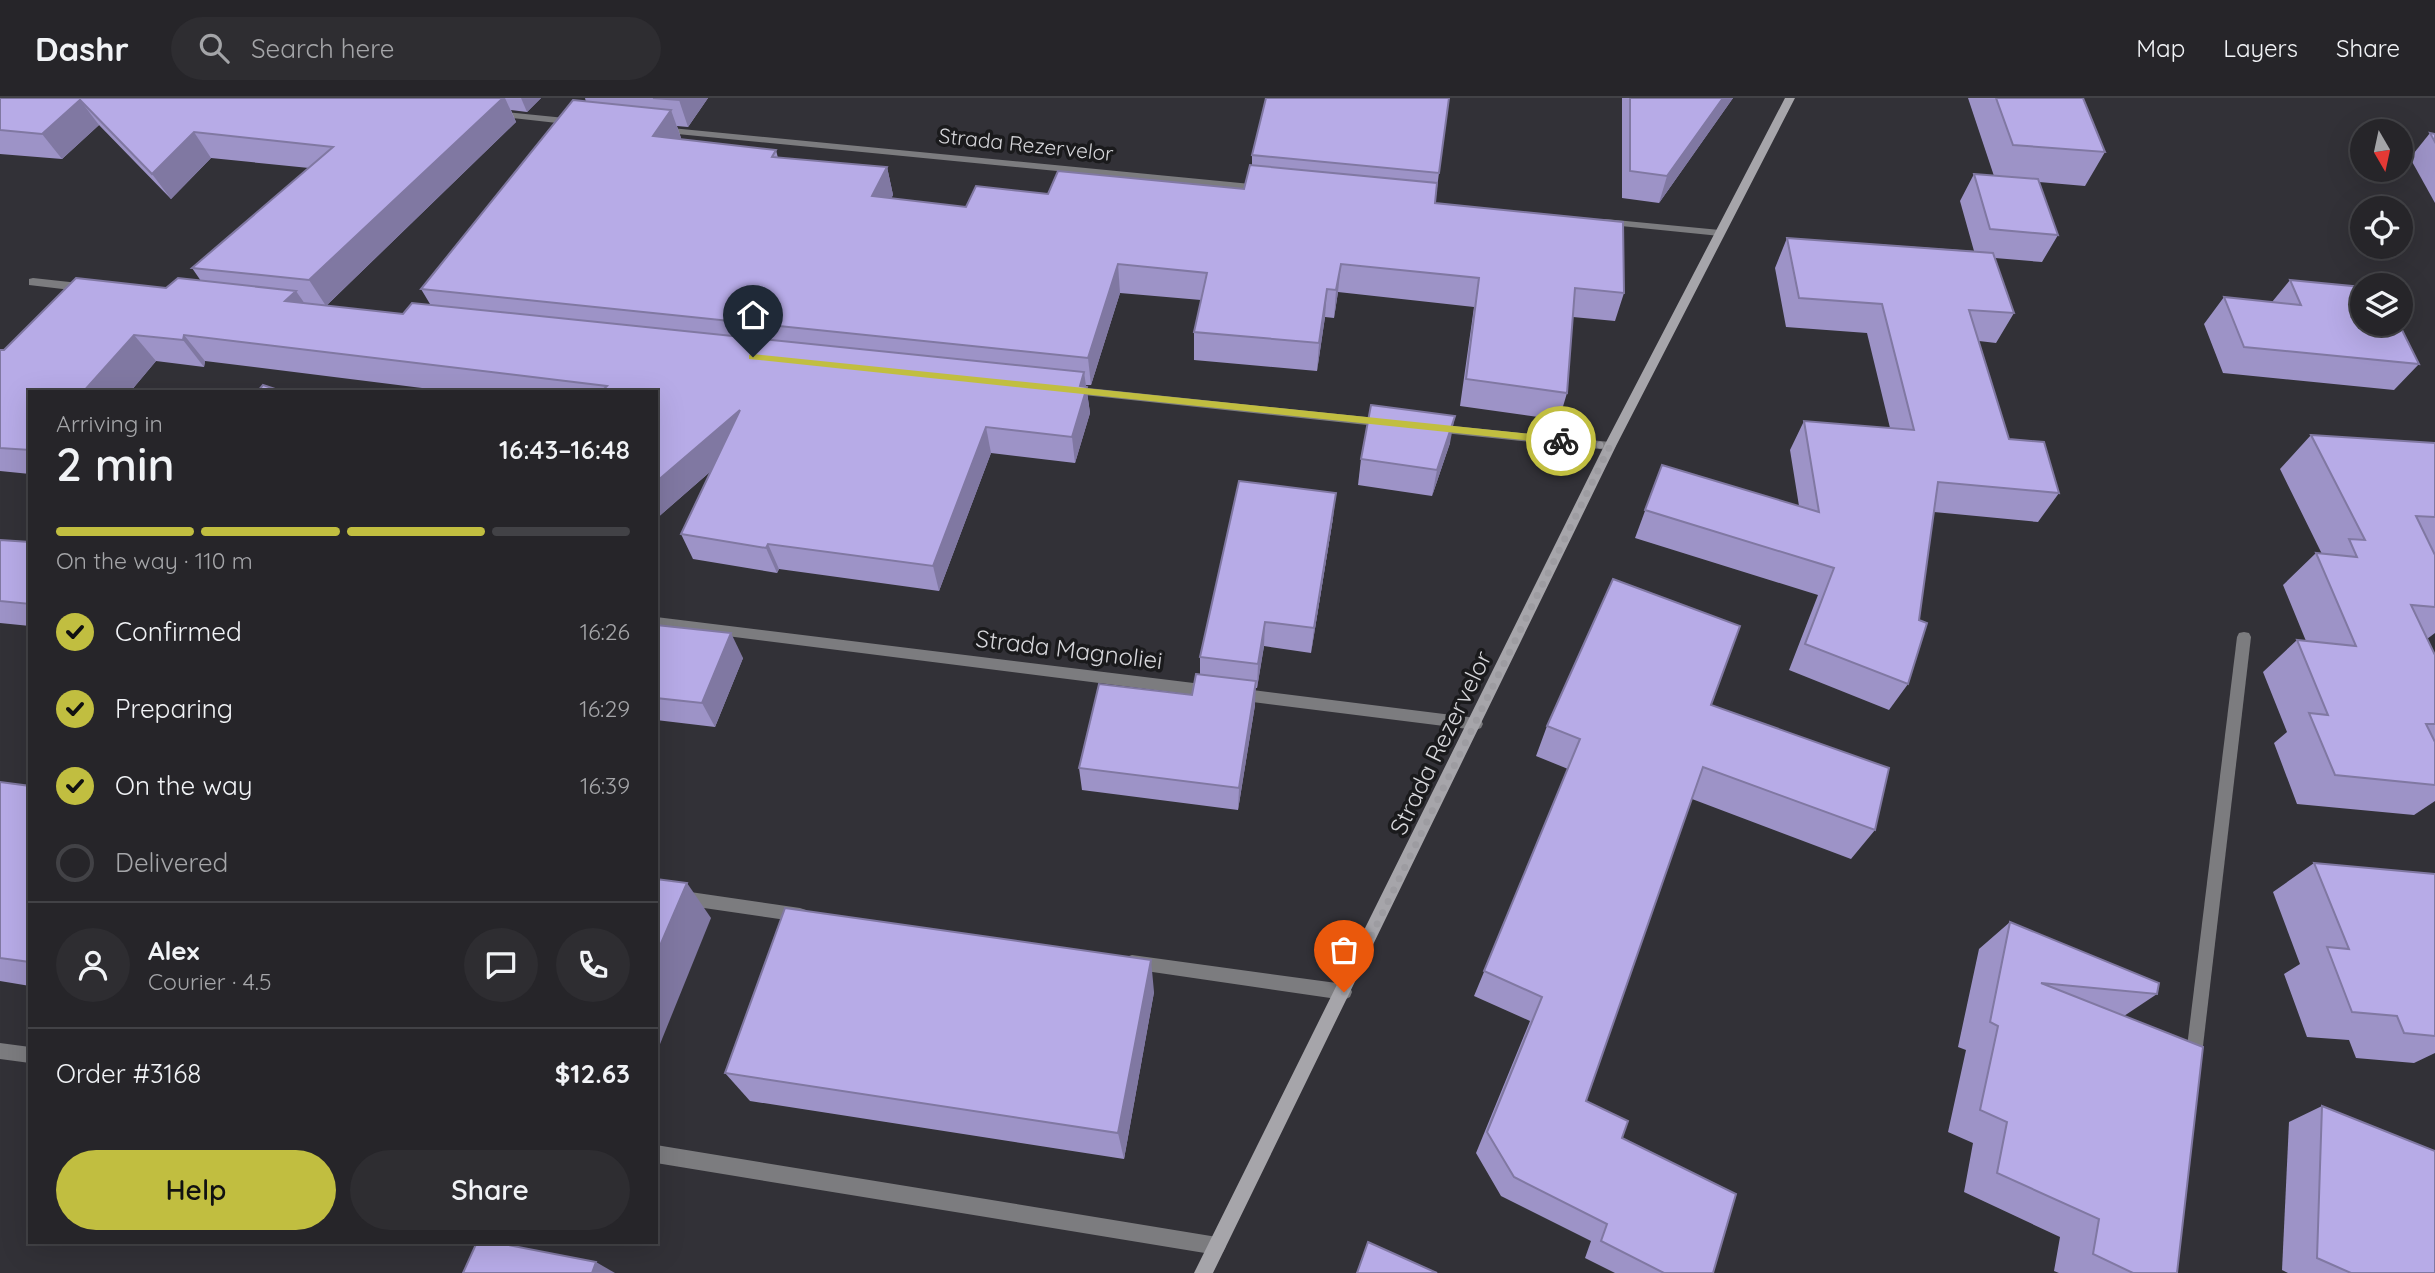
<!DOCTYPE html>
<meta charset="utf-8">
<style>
body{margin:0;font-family:Quicksand,sans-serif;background:#2e2d31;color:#f1f3f6;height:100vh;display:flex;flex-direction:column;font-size:26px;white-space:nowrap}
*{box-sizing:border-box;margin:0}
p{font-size:23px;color:#a4a5a8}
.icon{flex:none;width:38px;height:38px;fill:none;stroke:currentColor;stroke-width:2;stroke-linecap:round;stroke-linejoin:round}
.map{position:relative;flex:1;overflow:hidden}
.side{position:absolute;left:28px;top:292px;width:630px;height:854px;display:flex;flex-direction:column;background:#262529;border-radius:0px;box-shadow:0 7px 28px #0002,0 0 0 2px #424246}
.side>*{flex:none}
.needle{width:46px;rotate:171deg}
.controls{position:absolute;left:2350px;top:21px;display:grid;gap:14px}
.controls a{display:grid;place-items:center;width:63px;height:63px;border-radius:50%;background:#262529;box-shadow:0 7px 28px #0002,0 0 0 2px #424246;font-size:35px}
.pin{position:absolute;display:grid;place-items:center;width:60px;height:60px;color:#fff;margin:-72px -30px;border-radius:50% 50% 50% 0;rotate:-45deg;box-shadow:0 0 7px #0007}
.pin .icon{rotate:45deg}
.courier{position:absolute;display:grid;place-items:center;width:70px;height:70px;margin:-35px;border:5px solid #c1be40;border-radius:50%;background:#fff;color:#222;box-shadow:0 2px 9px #0007}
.headline em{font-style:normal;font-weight:600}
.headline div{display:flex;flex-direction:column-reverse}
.headline{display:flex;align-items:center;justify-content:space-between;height:119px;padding:0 28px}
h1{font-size:46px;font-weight:600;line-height:52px}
.bar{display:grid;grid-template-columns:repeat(4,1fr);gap:10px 7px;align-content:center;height:84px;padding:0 28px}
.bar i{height:9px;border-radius:5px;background:#424246}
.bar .active{background:#c1be40}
.bar p{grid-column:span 4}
.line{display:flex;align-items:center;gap:18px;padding:0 28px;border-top:2px solid #424246}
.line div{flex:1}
.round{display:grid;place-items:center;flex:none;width:74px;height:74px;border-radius:37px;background:#2e2d31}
ol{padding:0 28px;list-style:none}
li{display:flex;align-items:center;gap:21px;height:77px}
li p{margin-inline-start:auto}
li .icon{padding:7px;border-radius:50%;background:#c1be40;color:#111;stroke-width:4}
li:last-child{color:#a4a5a8}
li i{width:38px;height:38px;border:4px solid #424246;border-radius:50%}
.primary-button{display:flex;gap:14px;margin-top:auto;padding:14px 28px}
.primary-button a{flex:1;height:80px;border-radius:42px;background:#c1be40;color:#111;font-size:28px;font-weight:600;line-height:80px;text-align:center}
.primary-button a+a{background:#2e2d31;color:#f1f3f6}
header{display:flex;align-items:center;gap:42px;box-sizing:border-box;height:98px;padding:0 35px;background:#262529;border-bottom:2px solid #424246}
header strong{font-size:33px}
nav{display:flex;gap:38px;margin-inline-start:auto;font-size:24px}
.search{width:490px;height:63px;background:#2e2d31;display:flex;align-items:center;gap:18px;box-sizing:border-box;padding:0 24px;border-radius:38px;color:#a4a5a8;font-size:26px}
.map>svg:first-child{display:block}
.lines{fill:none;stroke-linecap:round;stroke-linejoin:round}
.street{fill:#7c7c7f;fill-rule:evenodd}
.secondary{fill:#a6a5aa;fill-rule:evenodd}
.wall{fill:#9d93c7}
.shaded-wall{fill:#8078a2}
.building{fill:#b7abe7;stroke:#8078a2;stroke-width:2}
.route{fill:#c1be40}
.done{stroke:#9d9ca1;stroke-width:7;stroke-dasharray:0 12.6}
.labels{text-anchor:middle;stroke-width:7;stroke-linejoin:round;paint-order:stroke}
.far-street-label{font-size:21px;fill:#d6d6da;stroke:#1a1a1c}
.street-label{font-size:24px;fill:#d6d6da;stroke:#1a1a1c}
</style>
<header>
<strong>Dashr</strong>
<div class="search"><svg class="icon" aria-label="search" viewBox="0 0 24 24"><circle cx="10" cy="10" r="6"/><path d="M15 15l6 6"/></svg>Search here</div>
<nav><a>Map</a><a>Layers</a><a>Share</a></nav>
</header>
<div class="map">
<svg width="2435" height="1175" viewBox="0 0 2435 1175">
<rect width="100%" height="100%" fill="#323137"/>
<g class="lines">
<!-- street -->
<g class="street">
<path d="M497,13L575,21L580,24L575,27L494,18L492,16Z"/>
<path d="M661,29L1261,87L1266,90L1261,93L657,34V30Z"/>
<path d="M1605,121L1720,132L1725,135L1720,138L1601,126V122Z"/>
<path d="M33,180L88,186L94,190L88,194L29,187V181Z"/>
<path d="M1069,288L1386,321L1392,325L1386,329L1065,295L1063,292Z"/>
<path d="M1434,326L1610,344L1616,348L1610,352L1434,334L1428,330Z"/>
<path d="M656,519L1210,587L1215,589L1217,593L1215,597L1210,599L656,529Z"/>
<path d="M2244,534L2249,535L2251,539L2201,965L2199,971L2193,973L2187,971L2185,965L2237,539L2239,535Z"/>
<path d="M1237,590L1476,620L1481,622L1483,626L1481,630L1476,632L1237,602L1232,600L1230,596L1232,592Z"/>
<path d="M656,789L800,810L806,812L808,817L806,822L800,824L656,803Z"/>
<path d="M1132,857L1344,886L1350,889L1352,894L1350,899L1344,902L1132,871L1126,869L1124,864L1126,859Z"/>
<path d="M0,945L30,949V965L0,961Z"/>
<path d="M656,1047L1217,1139L1223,1142L1226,1148L1223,1154L1217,1157L656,1065Z"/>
</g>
<!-- secondary -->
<path class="secondary" d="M1785,0H1795L1616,348L1213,1175H1194L1604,348Z"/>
</g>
<!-- wall -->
<g class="wall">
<path d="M0,0H541L527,14L511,12L516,24L326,208L403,216L430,206L421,191L586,4L585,0H708L688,29L677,28L681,40L680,41L776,52L778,60L887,69L893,97L891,100L966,109L1048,96L1244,91L1252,67V57L1449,0L1435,105L1624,195L1615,223L1573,219L1567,295L1559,322L1460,308L1474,209L1338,194L1334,220L1325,219L1317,273L1194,262V234L1201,202L1120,195L1091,287H1086L1090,315L1075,365L991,355L939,493L779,471L777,475L693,461L681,436L711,373L656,421V294H454L205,263L204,269L156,263L130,294H30V376L0,373V252H4L166,190L201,183L192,170L309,70L211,60L171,101L99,27L62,61L0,56Z"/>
<path d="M1622,0H1733L1659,105L1622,100Z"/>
<path d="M1968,0H2083L2105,54L2085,88L2039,84L2058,137L2042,164L1995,160L2014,215L1996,245L1979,243L2009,341L2059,395L2038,424L1934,414L1908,586L1889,612L1789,572L1818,497L1635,440L1662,367L1799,408L1790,352L1804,323L1890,330L1867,235L1786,229L1775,170L1787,140L1974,153L1960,103L1974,76L1994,78Z"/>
<path d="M2430,35L2435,36V105L2410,60Z"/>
<path d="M2290,182L2419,266L2394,292L2223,275L2204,226L2224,199L2272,204Z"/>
<path d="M2311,337L2435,345V455H2434L2435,457V535L2427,541L2435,557V703L2414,717L2297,706L2274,645L2287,634L2263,574L2297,542L2306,543L2283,487L2316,455L2322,456L2280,371Z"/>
<path d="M1450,345L1432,398L1358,387L1361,361Z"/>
<path d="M1333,420L1311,555L1264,548L1257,590H1255V607L1238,712L1082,692L1079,670L1192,597L1200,576V559Z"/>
<path d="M0,442L30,444V528L0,525Z"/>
<path d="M656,527L743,560L715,629L656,622Z"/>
<path d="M1711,607L1875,732L1851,761L1692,701L1586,1003L1622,1040L1713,1175H1615L1585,1160L1591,1143L1501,1098L1476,1055L1530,923L1474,898L1568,671L1536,658L1547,628Z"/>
<path d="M0,684L30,688V888L0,883Z"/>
<path d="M2314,765L2435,776V955L2414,965L2356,960L2349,942L2307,939L2284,876L2300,866L2273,794Z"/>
<path d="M2010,824L2157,896L2124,918L2177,1175H2059L2054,1173L2060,1139L1964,1094L1973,1045L1948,1034L1966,952L1958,949L1979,851Z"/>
<path d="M1154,894L1124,1061L750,1003L725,975Z"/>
<path d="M2322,1008L2435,1175H2288L2282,1172L2289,1024Z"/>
</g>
<!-- shaded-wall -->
<g class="shaded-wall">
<path d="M503,0H505L516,24L326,208L309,182Z"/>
<path d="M521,0H541L527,14Z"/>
<path d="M680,0H708L688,29L679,2Z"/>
<path d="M1723,0H1733L1659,105L1667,78Z"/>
<path d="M80,2L99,27L62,61L42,36Z"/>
<path d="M671,12L681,40L663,66L653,38Z"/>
<path d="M194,34L211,60L171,101L152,76Z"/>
<path d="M887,69L893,97L879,126L872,98Z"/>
<path d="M1118,166L1120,195L1091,287L1088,260Z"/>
<path d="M1341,166L1338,194L1334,220L1336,192Z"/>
<path d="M1327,191L1325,219L1317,273L1319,245Z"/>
<path d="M296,193L314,219L285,203Z"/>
<path d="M134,237L156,263L130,294H83Z"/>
<path d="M184,237L205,263L204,269L183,242Z"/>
<path d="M1084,274L1090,315L1075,365L1072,339L1080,288Z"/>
<path d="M740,312L750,339L656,421V384Z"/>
<path d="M1455,318L1450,345L1432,398L1437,372Z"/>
<path d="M986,329L991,355L939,493L933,468Z"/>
<path d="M1336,395L1333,420L1311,555L1314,530Z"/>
<path d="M768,446L779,471L777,475L766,450Z"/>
<path d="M1265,524L1264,548L1257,590L1258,566Z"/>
<path d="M731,535L743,560L715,629L702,605Z"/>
<path d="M1256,583L1255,607L1238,712L1239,690Z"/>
<path d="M687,785L711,820L656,956V857Z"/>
<path d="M1151,862L1154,894L1124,1061L1118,1035Z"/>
<path d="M596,1164L615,1175H592Z"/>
</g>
<!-- building -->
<g class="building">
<path d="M0,0H503L309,182L192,170L333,49L194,34L152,76L80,2L42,36L0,32Z"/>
<path d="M653,0H680L679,2Z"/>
<path d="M1266,0H1449L1439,75L1252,57Z"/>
<path d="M1630,0H1723L1667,78L1630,73Z"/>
<path d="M1996,0H2083L2105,54L2013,47Z"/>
<path d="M573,2L671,12L653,38L776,52L772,59L887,69L872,98L966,109L976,88L1048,96L1058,73L1244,91L1250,67L1437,85L1435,105L1623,124L1624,195L1575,190L1567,295L1466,281L1479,180L1341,166L1336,192L1327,191L1319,245L1194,234L1207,175L1118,166L1088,260L421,191Z"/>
<path d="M2430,35L2435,36V44Z"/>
<path d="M1974,76L2038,81L2058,137L1990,131Z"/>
<path d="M1787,140L1993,155L2014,215L1969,212L2009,341L2044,344L2059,395L1938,384L1919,522L1927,525L1908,586L1805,546L1834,470L1645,412L1662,367L1819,414L1804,323L1914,332L1882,206L1799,200Z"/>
<path d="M76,180L166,190L178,180L296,193L285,203L403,216L412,205L1084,274L1080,288L1087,289L1072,339L986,329L933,468L768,446L766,450L681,436L740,312L656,384V294H601L607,288L184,237L183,242L134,237L83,294H30V352L0,350V252H4Z"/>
<path d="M2290,182L2362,189V226H2399L2419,266L2244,249L2224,199L2301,207Z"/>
<path d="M263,287L284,294H257Z"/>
<path d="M1371,307L1455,318L1437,372L1361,361Z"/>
<path d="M2311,337L2435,345V419L2416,418L2435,457V509L2411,507L2435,557V626H2426L2435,644V687L2335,677L2309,615L2328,617L2297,542L2356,548L2316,455L2357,459L2349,441L2365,442Z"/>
<path d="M1239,383L1336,395L1314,530L1265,524L1258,566L1200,559Z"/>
<path d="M0,442L30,444V506L0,503Z"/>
<path d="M1613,481L1740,528L1711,607L1889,670L1875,732L1703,669L1586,1003L1628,1023L1622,1040L1736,1096L1713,1175H1664L1601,1143L1607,1126L1514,1079L1487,1034L1542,899L1484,873L1580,641L1547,628Z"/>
<path d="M656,527L731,535L702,605L656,600Z"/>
<path d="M1196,576L1256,583L1239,690L1079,670L1099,586L1192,597Z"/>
<path d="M0,684L30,688V864L0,860Z"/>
<path d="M2314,765L2435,776V938L2404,935L2397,918L2352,914L2327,849L2349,851Z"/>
<path d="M656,781L687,785L656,857Z"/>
<path d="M785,810L1151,862L1118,1035L725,975Z"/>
<path d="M2010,824L2159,885L2157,896L2041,885L2203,949L2177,1175H2133L2093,1156L2099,1121L1997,1075L2007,1024L1980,1012L1998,928L1990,924Z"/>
<path d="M2322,1008L2435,1053V1175H2351L2317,1160Z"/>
<path d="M477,1144H493L596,1164L592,1175H463Z"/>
<path d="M1368,1144L1437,1175H1357Z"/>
</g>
<!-- route -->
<path class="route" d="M753,256L1561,339L1566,343L1561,346L749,261V257Z"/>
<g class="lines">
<!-- done -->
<path class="done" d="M1344,894L1610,348L1561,343"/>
</g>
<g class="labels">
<!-- far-street labels -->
<g class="far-street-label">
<text transform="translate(1026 47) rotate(6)" y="7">Strada Rezervelor</text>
</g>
<!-- street labels -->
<g class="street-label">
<text transform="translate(1069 552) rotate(7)" y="8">Strada Magnoliei</text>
<text transform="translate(1441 645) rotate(-64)" y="8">Strada Rezervelor</text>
</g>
</g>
</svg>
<div class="controls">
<a><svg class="needle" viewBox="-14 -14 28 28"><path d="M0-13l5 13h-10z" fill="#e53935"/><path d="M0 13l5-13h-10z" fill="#a4a5a8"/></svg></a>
<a><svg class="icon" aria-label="locate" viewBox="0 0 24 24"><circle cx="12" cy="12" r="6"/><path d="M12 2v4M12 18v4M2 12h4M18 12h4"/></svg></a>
<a><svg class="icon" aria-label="layers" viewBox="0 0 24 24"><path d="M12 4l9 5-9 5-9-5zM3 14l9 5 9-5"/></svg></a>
</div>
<div class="pin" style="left:1344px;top:894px;background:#ea580c"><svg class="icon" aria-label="bag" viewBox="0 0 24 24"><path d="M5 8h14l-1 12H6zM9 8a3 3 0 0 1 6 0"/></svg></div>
<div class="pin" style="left:753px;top:259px;background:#1f2937"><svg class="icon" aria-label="home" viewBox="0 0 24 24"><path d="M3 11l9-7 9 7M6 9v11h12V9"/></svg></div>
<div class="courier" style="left:1561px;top:343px"><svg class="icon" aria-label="bike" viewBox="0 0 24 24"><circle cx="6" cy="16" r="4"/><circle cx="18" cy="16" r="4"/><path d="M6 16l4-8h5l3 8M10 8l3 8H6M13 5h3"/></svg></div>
<section class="side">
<div class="headline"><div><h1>2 min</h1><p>Arriving in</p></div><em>16:43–16:48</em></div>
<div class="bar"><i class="active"></i><i class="active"></i><i class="active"></i><i></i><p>On the way · 110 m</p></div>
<ol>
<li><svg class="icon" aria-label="check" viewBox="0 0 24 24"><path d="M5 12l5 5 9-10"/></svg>Confirmed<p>16:26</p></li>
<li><svg class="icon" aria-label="check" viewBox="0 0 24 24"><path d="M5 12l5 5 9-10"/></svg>Preparing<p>16:29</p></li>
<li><svg class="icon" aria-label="check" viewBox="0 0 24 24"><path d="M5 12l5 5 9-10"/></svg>On the way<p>16:39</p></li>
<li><i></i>Delivered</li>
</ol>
<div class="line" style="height:126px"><a class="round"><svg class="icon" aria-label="person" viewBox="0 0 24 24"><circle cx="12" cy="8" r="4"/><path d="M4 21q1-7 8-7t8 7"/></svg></a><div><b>Alex</b><p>Courier · 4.5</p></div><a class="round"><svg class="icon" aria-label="chat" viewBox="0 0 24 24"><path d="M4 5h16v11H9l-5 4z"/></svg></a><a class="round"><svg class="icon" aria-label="phone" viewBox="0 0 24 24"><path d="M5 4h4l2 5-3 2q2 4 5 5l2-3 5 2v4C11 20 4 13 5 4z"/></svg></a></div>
<div class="line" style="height:91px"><div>Order #3168</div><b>$12.63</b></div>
<div class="primary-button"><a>Help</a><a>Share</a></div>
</section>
</div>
